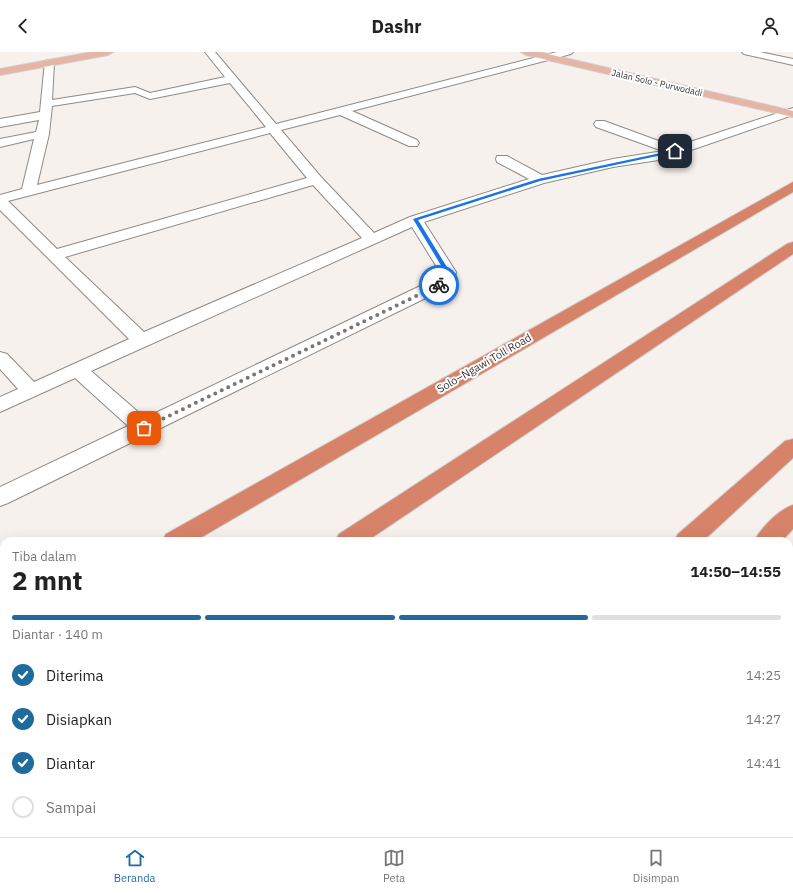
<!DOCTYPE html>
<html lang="id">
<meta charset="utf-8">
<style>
body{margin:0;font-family:"IBM Plex Sans",sans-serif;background:#f6f6f6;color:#222;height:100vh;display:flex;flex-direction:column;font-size:15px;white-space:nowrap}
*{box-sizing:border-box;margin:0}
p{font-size:13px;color:#767676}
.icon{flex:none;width:22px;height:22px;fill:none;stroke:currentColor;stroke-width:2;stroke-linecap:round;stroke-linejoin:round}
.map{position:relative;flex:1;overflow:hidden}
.panel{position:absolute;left:0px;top:485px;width:793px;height:300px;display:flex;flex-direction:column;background:#fff;border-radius:12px 12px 0 0;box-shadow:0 4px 16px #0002}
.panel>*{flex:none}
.pin{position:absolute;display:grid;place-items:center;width:34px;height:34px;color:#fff;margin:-17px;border-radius:8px;box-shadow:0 2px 6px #0006}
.courier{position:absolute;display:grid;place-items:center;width:40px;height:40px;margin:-20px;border:3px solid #1a73e8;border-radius:50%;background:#fff;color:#222;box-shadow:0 1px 5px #0007}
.headline em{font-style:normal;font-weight:700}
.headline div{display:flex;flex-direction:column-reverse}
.headline{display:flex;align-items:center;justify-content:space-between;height:68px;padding:0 12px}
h1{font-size:26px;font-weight:700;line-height:30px}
.bar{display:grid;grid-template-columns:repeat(4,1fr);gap:6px 4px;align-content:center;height:48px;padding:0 12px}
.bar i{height:5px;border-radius:3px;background:#e0e0e0}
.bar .current{background:#1e6b9d}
.bar p{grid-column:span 4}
ol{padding:0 12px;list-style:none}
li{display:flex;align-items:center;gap:12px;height:44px}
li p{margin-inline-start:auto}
li .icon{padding:4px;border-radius:50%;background:#1e6b9d;color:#fff;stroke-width:4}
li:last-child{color:#767676}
li i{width:22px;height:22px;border:2px solid #e0e0e0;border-radius:50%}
header{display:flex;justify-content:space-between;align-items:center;height:52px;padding:0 12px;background:#fff;font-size:18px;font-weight:700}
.menu{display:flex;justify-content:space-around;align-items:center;height:56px;border-top:1px solid #e0e0e0;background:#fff;font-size:11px;color:#767676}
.menu a{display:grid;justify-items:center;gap:2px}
.menu .current{color:#1e6b9d}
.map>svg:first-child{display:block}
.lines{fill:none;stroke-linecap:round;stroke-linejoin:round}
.minor-casing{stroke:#8f8a86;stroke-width:2}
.major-casing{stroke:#cfcece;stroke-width:2}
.highway-casing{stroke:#cfcece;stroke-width:2}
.minor{fill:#fff;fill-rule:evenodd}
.major{fill:#e7b5a5;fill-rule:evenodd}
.highway{fill:#d78369;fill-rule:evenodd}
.route{fill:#1a73e8}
.done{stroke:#797673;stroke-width:4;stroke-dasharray:0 7.2}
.labels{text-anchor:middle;stroke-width:4;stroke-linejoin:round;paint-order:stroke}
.far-street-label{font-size:9px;fill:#353332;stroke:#fff}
.street-label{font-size:11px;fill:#353332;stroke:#fff}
</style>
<header><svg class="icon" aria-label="back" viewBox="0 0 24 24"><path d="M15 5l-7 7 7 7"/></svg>Dashr<svg class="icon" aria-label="person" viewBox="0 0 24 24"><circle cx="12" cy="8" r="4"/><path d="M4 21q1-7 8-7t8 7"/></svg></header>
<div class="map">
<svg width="793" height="785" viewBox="0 0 793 785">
<rect width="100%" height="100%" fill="#f7f1ed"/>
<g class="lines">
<!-- minor casing -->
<g class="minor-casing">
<g id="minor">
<path d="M205,0H215L276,72L557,0H573L571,2L352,59L417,88L419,91L417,94H409L340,63L281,78L321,125L374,181L410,165L529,127L497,110L496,107L497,104H507L542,123L613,107L663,99L596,75L594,72L596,69H604L675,95L793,56V63L665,107L613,115L544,131L424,170L456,220L455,227L446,236L8,451L0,454V435L128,374L75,326L0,360V345L18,337L0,317V300L7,302L34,330L129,287L0,158V143L22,137L34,87L0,95V87L36,80L39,68L0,75V67L40,60L45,9L49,8L54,11L52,48L135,35L150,41L225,25ZM230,31L266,75L37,133L49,82L52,54L135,41L150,47ZM270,81L307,126L57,197L8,149ZM313,133L362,186L144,280L65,205ZM412,175L440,220L439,225L145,366L91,319Z"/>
<path d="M742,0H760L793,7V13L744,2Z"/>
</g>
</g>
<!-- major casing -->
<g class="major-casing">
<g id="major">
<path d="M92,0H113L108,3L0,23V17Z"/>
<path d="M521,0H539L793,59V65L526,3Z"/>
</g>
</g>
<!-- highway casing -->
<g class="highway-casing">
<g id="highway">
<path d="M793,130V140L195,489H162L166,482Z"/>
<path d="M793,190V202L367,489H335L339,482L787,192Z"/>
<path d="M793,387V406L703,489H674L678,482L785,389Z"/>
<path d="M793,453V477L782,489H754C762,475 778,458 793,453Z"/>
<path d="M4,575V600L0,601V576Z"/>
<path d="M4,702V735L0,737V704Z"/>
<path d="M342,781H379L377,785H341Z"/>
<path d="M443,781H481L479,785H442Z"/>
</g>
</g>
<!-- minor -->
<use href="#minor" class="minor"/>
<!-- major -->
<use href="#major" class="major"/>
<!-- highway -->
<use href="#highway" class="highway"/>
</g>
<!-- route -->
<path class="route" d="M675,98L676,100L540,129L418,168L450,220L449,228L441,234L436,233L445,226V220L413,167L538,127Z"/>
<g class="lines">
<!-- done -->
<path class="done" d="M144,376L439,233"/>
</g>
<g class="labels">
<!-- far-street labels -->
<g class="far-street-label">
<text transform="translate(657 31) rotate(13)" y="3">Jalan Solo - Purwodadi</text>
</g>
<!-- street labels -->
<g class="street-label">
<text transform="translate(484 311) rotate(-30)" y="4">Solo–Ngawi Toll Road</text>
</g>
</g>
</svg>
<div class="pin" style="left:144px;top:376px;background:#ea580c"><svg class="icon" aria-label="bag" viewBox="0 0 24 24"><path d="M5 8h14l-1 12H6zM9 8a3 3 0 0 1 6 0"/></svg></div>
<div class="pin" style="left:675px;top:99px;background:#1f2937"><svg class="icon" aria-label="home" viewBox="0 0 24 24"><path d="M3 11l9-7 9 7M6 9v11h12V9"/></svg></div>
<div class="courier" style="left:439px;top:233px"><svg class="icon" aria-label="bike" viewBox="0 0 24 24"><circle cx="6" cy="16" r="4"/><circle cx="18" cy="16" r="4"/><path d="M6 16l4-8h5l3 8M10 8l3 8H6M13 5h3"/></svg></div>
<section class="panel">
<div class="headline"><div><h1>2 mnt</h1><p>Tiba dalam</p></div><em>14:50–14:55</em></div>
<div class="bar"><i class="current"></i><i class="current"></i><i class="current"></i><i></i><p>Diantar · 140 m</p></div>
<ol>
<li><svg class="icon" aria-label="check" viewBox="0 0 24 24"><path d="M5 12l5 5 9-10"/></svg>Diterima<p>14:25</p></li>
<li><svg class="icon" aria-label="check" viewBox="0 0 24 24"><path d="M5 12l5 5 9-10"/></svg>Disiapkan<p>14:27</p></li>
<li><svg class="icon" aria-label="check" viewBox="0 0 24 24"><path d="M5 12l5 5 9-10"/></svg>Diantar<p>14:41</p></li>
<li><i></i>Sampai</li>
</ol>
</section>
</div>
<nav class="menu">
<a class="current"><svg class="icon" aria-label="home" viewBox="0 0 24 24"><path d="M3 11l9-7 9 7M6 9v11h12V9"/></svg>Beranda</a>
<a><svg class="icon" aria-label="map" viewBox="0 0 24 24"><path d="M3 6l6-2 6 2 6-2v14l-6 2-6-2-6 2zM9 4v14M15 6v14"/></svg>Peta</a>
<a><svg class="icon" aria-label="saved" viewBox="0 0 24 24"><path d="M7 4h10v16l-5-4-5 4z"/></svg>Disimpan</a>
</nav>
